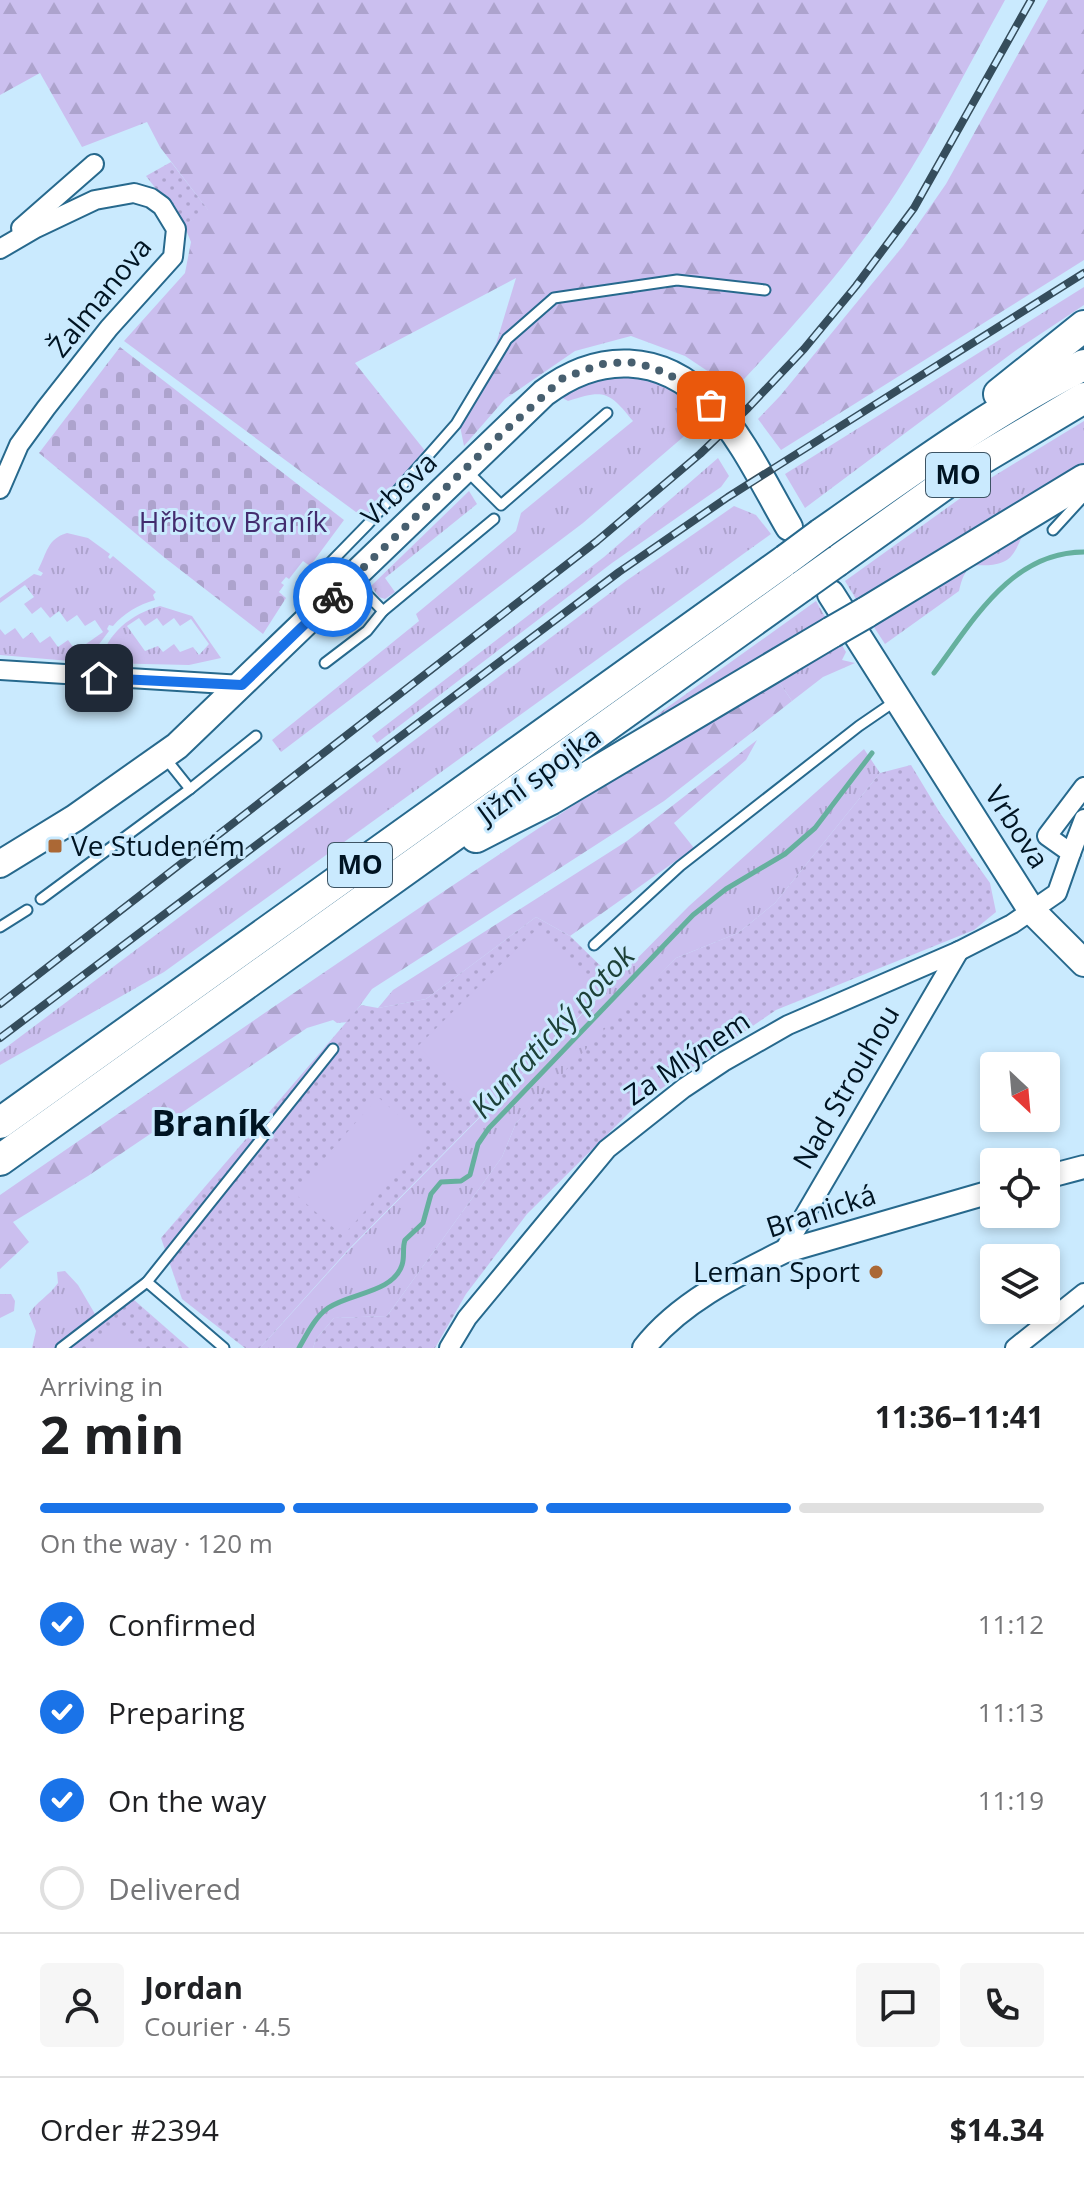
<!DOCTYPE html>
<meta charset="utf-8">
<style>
body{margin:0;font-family:"Open Sans",sans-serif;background:#f6f6f6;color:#202124;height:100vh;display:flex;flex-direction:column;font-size:30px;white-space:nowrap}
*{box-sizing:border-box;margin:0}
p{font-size:26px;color:#757577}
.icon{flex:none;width:44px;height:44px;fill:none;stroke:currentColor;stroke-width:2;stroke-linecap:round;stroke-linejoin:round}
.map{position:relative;height:1348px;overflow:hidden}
.drawer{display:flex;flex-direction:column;background:#fff;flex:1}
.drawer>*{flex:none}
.needle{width:52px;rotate:154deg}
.buttons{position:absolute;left:980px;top:1052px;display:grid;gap:16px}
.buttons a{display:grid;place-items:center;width:80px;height:80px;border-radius:8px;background:#fff;box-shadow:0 4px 12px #0003;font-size:40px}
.pin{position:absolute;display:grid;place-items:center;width:68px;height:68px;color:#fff;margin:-34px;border-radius:16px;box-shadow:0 4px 12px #0006}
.courier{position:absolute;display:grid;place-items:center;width:80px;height:80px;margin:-40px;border:6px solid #1a73e8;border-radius:50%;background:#fff;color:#222;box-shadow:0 2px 10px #0007}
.head em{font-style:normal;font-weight:700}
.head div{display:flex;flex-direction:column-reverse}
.head{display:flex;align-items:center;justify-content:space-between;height:136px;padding:0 40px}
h1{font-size:52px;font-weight:700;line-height:60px}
.bar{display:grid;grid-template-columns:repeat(4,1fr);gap:12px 8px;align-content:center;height:96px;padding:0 40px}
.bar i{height:10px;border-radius:6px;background:#e0e0e0}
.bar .current{background:#1a73e8}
.bar p{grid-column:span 4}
.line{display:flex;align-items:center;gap:20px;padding:0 40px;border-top:2px solid #e0e0e0}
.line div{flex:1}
.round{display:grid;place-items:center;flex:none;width:84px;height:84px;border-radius:8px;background:#f6f6f6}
ol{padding:0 40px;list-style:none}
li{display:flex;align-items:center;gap:24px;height:88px}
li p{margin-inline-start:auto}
li .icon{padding:8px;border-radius:50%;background:#1a73e8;color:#fff;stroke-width:4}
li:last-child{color:#757577}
li i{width:44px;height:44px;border:4px solid #e0e0e0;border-radius:50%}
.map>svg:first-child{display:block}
.grass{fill:url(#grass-tufts);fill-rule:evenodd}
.forest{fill:url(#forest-firs)}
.cemetery{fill:url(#cemetery-stones)}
.park{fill:url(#park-dots)}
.garden{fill:#cbbfef}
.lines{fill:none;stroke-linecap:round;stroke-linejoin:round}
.stream{stroke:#65b09e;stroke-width:5}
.service-casing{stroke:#27698d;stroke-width:13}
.minor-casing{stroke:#27698d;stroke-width:22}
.tertiary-casing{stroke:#27698d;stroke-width:26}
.secondary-casing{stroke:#27698d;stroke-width:30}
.trunk-casing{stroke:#27698d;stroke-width:34}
.service{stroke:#fff;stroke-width:9}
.minor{stroke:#fff;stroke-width:18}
.tertiary{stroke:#fff;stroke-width:22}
.secondary{stroke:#fff;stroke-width:26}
.trunk{stroke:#fff;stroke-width:30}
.rail-casing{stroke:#354d5c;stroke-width:8}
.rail{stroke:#caeafe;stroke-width:5;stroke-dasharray:15;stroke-linecap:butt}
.trunk-bridge-casing{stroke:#27698d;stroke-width:34;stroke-linecap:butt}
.trunk-bridge{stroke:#fff;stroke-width:30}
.done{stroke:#475f6f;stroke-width:8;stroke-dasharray:0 14.4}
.route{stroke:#1a73e8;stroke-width:10}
.poi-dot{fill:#ab6835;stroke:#caeafe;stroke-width:3}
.labels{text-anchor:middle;stroke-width:6;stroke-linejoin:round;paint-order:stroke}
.shield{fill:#caeafe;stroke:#3d5464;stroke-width:2}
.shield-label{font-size:26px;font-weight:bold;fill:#001422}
.street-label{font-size:28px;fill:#001422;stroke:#caeafe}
.park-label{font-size:28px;fill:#432c6e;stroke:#caeafe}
.poi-label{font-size:28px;fill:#001422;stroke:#caeafe;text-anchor:start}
.water-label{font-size:30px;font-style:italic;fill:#1d4138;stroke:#caeafe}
.district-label{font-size:36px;font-weight:bold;fill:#001422;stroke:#caeafe}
</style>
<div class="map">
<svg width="1084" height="1348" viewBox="0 0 1084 1348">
<defs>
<pattern id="grass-tufts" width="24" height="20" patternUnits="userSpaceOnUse" patternTransform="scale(2)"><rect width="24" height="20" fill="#cbbfef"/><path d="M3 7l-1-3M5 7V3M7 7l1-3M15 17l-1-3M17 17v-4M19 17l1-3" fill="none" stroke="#ada3cd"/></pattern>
<pattern id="forest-firs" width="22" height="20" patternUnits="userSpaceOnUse" patternTransform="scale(2)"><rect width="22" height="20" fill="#cbbfef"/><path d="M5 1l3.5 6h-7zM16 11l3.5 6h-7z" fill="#ada3cd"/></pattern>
<pattern id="cemetery-stones" width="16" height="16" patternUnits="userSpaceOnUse" patternTransform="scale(2)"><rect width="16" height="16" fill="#cbbfef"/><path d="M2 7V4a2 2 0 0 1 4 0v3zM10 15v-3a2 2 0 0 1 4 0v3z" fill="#ada3cd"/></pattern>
<pattern id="park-dots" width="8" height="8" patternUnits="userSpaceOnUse" patternTransform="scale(2)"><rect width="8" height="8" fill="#cbbfef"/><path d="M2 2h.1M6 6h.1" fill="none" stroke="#ada3cd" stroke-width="1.8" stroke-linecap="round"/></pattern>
</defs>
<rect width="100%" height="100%" fill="#caeafe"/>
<!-- grass -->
<g class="grass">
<path d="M1084,287V305L1015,351L805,508L785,474Z"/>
<path d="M615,375C637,375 665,378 681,397C687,405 691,417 696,426L583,523L281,752L272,740L419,621L416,614L516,531L521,513L633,421C609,391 604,389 568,401L559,396L581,382Z"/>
<path d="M1084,421V466L859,604L845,581L976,487Z"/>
<path d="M718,458L729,476L721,487L612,563L377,743L372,736L604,557Z"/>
<path d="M469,491L477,504L385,578L395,592L385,599L379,597L371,586Z"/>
<path d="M734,506L756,515L771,534L164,972L0,1065V1052L626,581Z"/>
<path d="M67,533L88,538L110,554L108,557L110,559L113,556L156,592L153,595L155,600C138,605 124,613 113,626L109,625L107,629L109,631L94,651L93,663L0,655V629L5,635L15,628L23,639L32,632L40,643L50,636L58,647L68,640L76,651L103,632L95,620L85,626L77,615L67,622L59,611L50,618L41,607L32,614L24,604L34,597L25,585L0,603V598L34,574L41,576L43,573L38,570C47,553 47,539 67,533Z"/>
<path d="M1023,535C1018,544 1014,558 1003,562C979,572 968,552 959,591L885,644L870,621L1006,542Z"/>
<path d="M816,601L828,622L815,631L575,773L569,772L602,749L605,752Z"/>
<path d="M160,606L192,616L221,658L189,665L100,663C107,633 131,614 160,606ZM139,618L145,626L157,618L163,626L174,618L180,626L191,619L209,644L199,655L193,647L180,652L174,644L163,652L158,646L145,651L127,626Z"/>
<path d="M839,640L846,652L842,660L855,663L823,677L792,701L775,676Z"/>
<path d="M864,749L880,773L775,903L738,933L676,958L516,1123L502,1157L387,1316L334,1318L316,1339L313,1348H260L347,1252L689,906Z"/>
<path d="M65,1271L78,1285L95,1314L54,1348H32L36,1331L29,1314C36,1302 49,1296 58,1283L57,1272Z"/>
<path d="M0,1294H11L15,1301L14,1311L0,1318Z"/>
</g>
<!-- forest -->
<g class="forest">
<path d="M0,0H1005C969,64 936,131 896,193C849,265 791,329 732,392L715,376L685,356L631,336L575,351L505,399L464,446L457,411L496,344L516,278L355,363L426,452L364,518L124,341L185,273L191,242L184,225L208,210L160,147L147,122L82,147L40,73L0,95Z"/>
<path d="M1048,0H1084V260L781,450L758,419L780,396L903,246L946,184Z"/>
<path d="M775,676L792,701L664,801L372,989L348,1022L337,1023L333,1020L307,1028L88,1176L13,1222L29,1242L0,1269V1195C256,1019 511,841 775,676Z"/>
<path d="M757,740L746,760L674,823L694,848L570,936L536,917L426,999L378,1008L393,990L627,841Z"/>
</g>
<!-- cemetery -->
<path class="cemetery" d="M120,347L344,520L310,566L303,561L289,579L286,577L281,583L284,585L279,592L286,598L263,634L165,558L39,453Z"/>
<!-- park -->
<g class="park">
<path d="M171,162L209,211L184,225L146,176Z"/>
<path d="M911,765L940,813L990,883L996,912L974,930L776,1010L636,1106L527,1214L466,1294L435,1348H313L316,1339L334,1318L387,1316L502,1157L516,1123L604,1030L676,958L738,933L775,903L880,773Z"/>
<path d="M536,917L570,936L615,980L347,1251L260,1348H245L182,1299L161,1238L361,1005L378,1008L426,999Z"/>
<path d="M125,1292L189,1348H54Z"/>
</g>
<!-- garden -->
<g class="garden">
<path d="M538,928L597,987L476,1105L418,1046Z"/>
<path d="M378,1097L427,1140L343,1236L294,1193Z"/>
<path d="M115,1323L142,1348H90Z"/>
</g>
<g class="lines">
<!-- stream -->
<g class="stream">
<path d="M934,673C973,621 1011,552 1084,552"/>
<path d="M299,1348C307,1334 315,1317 328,1308C349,1293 393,1293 402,1265C405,1257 402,1248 405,1240L423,1223L431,1194L441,1182L461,1181L470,1175L478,1144L489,1128L693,915L726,889L785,854L815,828L872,753"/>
</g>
<!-- service casing -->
<g class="service-casing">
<g id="service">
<path d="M467,471L501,505L607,413"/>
<path d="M1053,530L1084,496"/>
<path d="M383,611L494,519"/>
<path d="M325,663L367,631L383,611L352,579L329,564L368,524L456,424L507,339L554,298L677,280L765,290"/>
<path d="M190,789L256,736"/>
<path d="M41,899L190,789L166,759"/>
<path d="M0,927L27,910"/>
<path d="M594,945L680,866L859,726L894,702"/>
<path d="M147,1282L224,1348"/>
<path d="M61,1348L147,1282L333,1049"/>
</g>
</g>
<!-- minor casing -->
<g class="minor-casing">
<g id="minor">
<path d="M21,228L94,164"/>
<path d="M0,249L36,228L95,200L134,193L151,198L162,206L176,229L173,257L109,328L46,408L19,445L0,489"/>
<path d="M0,670L242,685"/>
<path d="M1071,853L1084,819"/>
<path d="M783,1252L959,951"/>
<path d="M449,1348L467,1318L607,1149L684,1088L723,1062L788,1025L959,951L1012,924L1057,893L1071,853L1047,836L1084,787"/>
<path d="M1015,1348L1084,1293"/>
</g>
</g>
<!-- tertiary casing -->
<g class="tertiary-casing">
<g id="tertiary">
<path d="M1046,1177L1084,1167"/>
<path d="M644,1348C678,1304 734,1276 783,1252L994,1191"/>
</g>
</g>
<!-- secondary casing -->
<g class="secondary-casing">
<g id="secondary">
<path d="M831,594L1032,911L1084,963"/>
<path d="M0,864L75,818L177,746L544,393C598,352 661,352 710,403C743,438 765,486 789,527"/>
</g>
</g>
<!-- trunk casing -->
<g class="trunk-casing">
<g id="trunk">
<path d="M999,394L1084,326"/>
<path d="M821,534C907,474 990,412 1084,365"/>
<path d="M837,561L973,464L1084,398"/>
<path d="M865,613L1084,480"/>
<path d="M476,837L551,799L832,632"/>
<path d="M0,1123L786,560"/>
<path d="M0,1160L802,586"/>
</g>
</g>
<!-- service -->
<use href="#service" class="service"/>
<!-- minor -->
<use href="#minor" class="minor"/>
<!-- tertiary -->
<use href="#tertiary" class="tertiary"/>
<!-- secondary -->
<use href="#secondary" class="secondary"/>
<!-- trunk -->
<use href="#trunk" class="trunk"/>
<!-- rail casing -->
<g class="rail-casing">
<g id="rail">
<path d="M0,1004L597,541L700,454L748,408L804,349L856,286L914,208L1031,0"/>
<path d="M0,1038L619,572L728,497L1084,273"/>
</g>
</g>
<!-- rail -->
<use href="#rail" class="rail"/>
<!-- trunk-bridge casing -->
<g class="trunk-bridge-casing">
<g id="trunk-bridge">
<path d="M786,560L821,534"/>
<path d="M802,586L837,561"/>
<path d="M832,632L865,613"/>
</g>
</g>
<!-- trunk-bridge -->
<use href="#trunk-bridge" class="trunk-bridge"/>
</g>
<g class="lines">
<!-- done -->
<path class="done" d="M333,597L494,441L563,378L602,364L629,362L652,367L692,386L711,405"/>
<!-- route -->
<path class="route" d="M99,678L242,685L333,597"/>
</g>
<!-- markers -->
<g class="poi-dot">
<rect x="47" y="838" width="16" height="16" rx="4"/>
<circle cx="876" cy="1272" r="8"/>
</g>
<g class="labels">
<!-- shield labels -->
<g class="shield">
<rect x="926" y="453" width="64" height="44" rx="6"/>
<rect x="328" y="843" width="64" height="44" rx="6"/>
</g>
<g class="shield-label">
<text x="958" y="484">MO</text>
<text x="360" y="874">MO</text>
</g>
<!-- street labels -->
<g class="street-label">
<text transform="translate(100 297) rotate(-51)" y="10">Žalmanova</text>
<text transform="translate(399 489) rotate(-44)" y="10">Vrbova</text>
<text transform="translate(539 775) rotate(-36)" y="10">Jižní spojka</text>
<text transform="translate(1017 827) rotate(57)" y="10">Vrbova</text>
<text transform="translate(687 1058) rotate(-34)" y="10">Za Mlýnem</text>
<text transform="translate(846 1087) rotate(-60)" y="10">Nad Strouhou</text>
<text transform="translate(821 1211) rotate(-18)" y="10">Branická</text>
</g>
<!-- park labels -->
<g class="park-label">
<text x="233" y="532">Hřbitov Braník</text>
</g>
<!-- poi labels -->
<g class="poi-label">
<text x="71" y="856">Ve Studeném</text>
<text x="860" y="1282" text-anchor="end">Leman Sport</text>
</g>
<!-- water labels -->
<g class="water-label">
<text transform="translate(553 1032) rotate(-47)" y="10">Kunratický potok</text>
</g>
<!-- district labels -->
<g class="district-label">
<text x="211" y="1136">Braník</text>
</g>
</g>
</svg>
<div class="buttons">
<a><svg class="needle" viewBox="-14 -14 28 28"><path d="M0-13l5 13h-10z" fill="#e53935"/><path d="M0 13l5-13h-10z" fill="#757577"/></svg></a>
<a><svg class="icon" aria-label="locate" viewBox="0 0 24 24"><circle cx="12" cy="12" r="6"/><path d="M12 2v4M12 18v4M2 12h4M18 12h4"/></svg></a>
<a><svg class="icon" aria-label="layers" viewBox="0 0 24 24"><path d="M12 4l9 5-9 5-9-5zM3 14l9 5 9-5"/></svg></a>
</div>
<div class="pin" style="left:711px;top:405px;background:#ea580c"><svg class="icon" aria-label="bag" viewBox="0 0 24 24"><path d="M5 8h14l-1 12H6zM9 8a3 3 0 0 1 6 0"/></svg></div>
<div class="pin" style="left:99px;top:678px;background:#1f2937"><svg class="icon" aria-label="home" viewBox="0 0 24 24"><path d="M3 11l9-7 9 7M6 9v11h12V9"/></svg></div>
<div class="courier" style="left:333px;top:597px"><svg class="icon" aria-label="bike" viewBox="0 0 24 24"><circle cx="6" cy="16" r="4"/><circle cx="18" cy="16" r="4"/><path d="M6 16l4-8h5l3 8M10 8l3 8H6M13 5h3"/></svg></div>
</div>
<section class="drawer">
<div class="head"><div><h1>2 min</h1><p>Arriving in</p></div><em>11:36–11:41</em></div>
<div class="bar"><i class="current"></i><i class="current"></i><i class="current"></i><i></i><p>On the way · 120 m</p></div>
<ol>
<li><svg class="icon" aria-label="check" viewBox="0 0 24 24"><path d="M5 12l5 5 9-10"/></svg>Confirmed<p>11:12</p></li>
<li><svg class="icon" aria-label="check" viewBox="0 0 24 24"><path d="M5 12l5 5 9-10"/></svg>Preparing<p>11:13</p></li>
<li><svg class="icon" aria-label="check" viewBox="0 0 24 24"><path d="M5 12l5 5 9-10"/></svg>On the way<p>11:19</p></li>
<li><i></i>Delivered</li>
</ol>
<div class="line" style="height:144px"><a class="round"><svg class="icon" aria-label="person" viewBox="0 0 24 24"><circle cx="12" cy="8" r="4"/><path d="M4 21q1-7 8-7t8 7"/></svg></a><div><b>Jordan</b><p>Courier · 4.5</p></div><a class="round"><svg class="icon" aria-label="chat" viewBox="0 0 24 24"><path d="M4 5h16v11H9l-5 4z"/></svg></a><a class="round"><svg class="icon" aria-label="phone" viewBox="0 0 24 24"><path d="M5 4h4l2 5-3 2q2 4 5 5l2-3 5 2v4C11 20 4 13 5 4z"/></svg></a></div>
<div class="line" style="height:104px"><div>Order #2394</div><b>$14.34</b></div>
</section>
